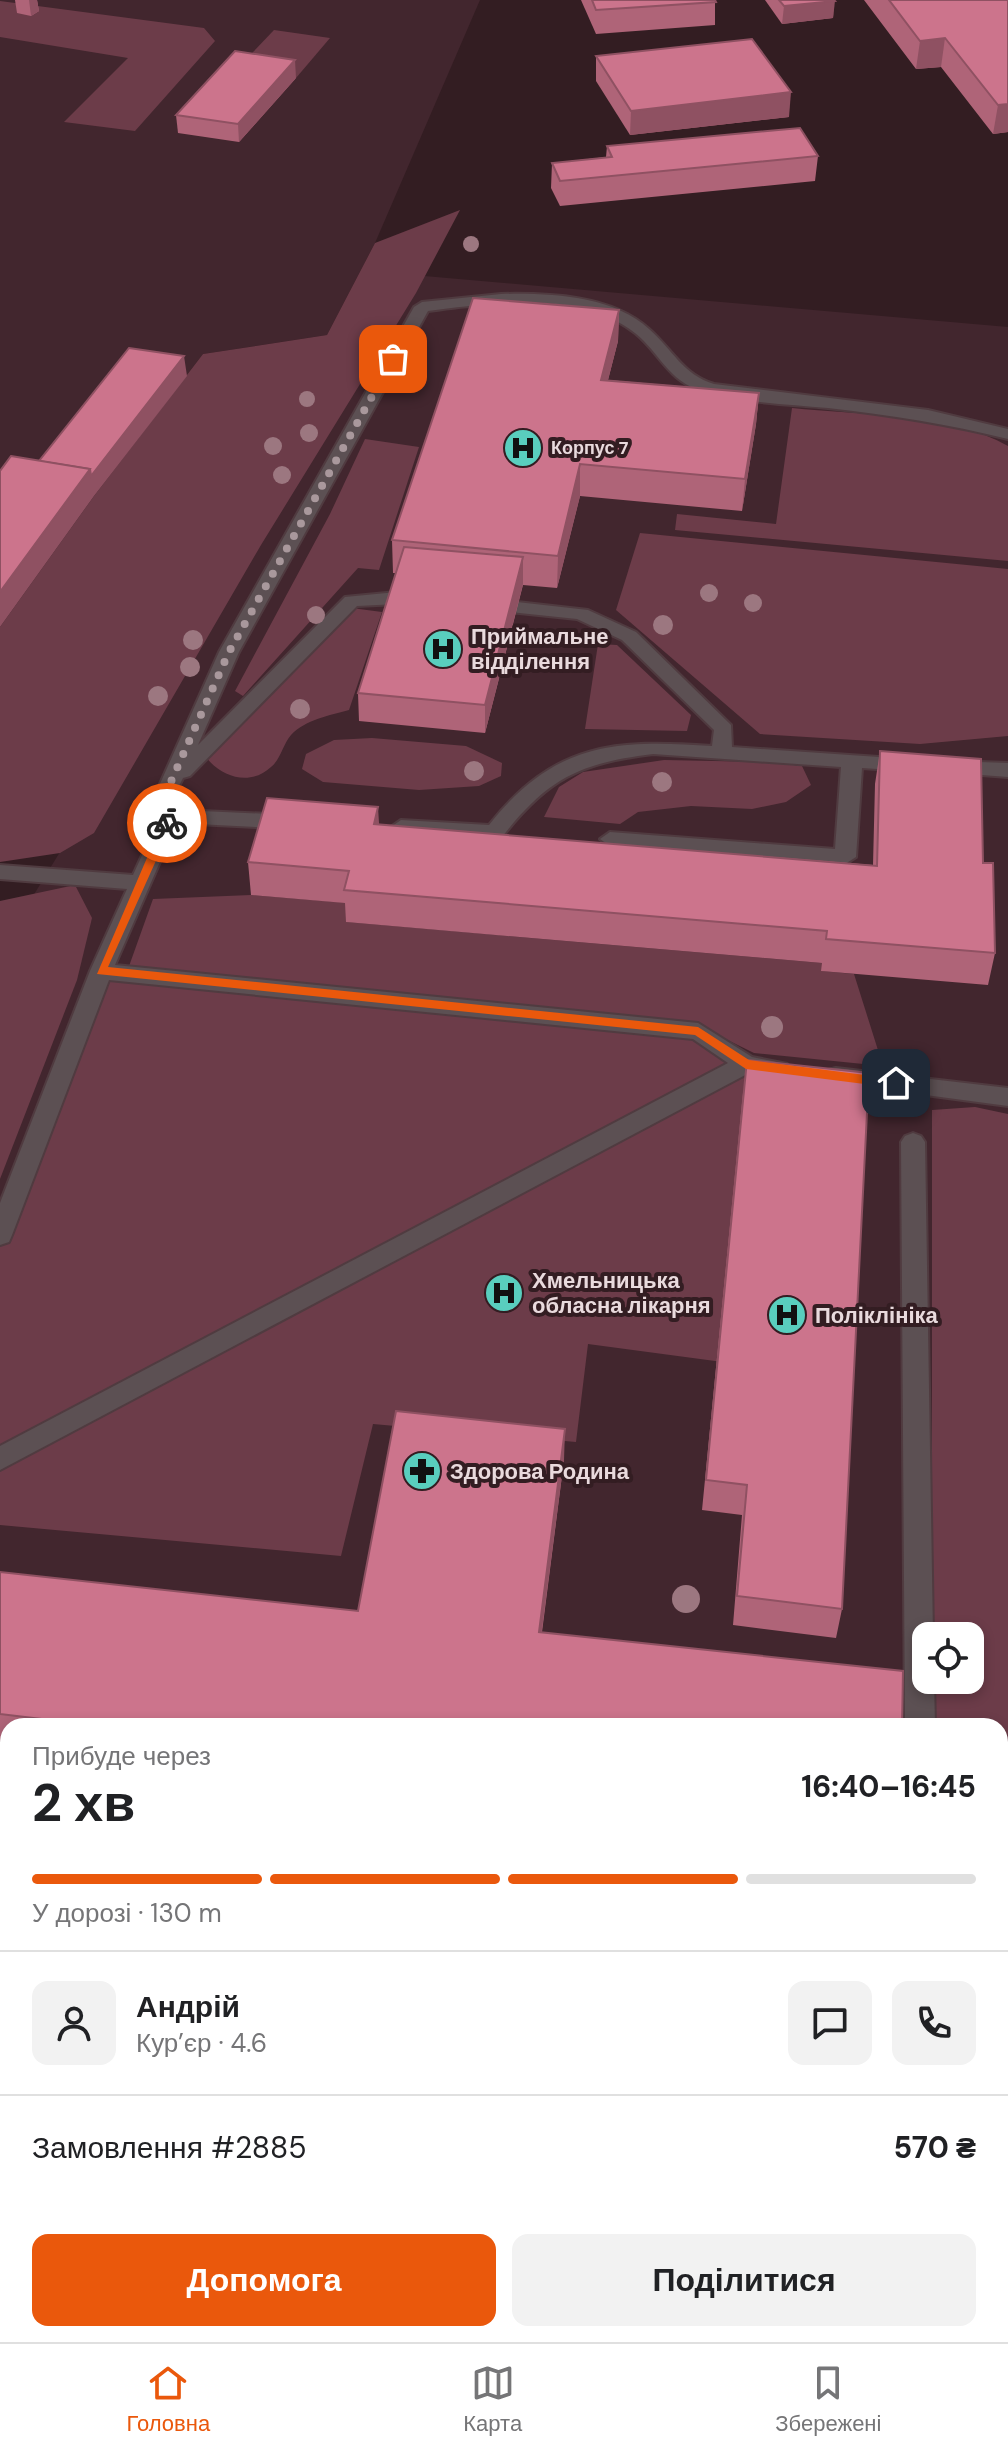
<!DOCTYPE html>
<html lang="uk">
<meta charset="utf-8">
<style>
body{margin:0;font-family:"DM Sans",sans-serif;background:#f2f2f2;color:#202124;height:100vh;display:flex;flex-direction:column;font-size:30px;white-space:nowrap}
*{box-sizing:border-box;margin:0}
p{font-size:26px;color:#757577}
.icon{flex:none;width:44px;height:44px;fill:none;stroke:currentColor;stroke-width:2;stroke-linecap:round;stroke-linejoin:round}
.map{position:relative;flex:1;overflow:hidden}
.side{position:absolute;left:0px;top:1718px;width:1008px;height:624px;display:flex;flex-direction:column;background:#fff;border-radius:24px 24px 0 0;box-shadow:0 4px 12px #0003}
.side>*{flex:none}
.tools{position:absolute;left:912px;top:1622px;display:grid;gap:16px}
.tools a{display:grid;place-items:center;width:72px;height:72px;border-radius:16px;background:#fff;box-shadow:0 4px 12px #0003;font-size:40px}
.pin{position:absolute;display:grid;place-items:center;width:68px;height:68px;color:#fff;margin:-34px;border-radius:16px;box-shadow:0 4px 12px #0006}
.courier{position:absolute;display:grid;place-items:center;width:80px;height:80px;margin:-40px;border:6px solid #ea580c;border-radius:50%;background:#fff;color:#222;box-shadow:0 2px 10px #0007}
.head em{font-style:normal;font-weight:700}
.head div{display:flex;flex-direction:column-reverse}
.head{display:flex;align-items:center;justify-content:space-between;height:136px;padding:0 32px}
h1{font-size:52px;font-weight:700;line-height:60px}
.bar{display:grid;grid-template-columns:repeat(4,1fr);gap:12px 8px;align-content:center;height:96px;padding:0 32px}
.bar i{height:10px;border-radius:6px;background:#e0e0e0}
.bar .selected{background:#ea580c}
.bar p{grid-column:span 4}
.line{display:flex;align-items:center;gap:20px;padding:0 32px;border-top:2px solid #e0e0e0}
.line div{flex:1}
.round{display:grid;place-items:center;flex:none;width:84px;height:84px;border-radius:16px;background:#f2f2f2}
.action{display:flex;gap:16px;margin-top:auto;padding:16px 32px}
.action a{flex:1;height:92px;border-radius:16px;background:#ea580c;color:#fff;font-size:32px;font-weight:700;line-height:92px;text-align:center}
.action a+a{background:#f2f2f2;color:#202124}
.dock{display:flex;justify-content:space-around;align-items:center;height:112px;border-top:2px solid #e0e0e0;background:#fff;font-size:22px;color:#757577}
.dock a{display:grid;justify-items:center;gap:4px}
.dock .selected{color:#ea580c}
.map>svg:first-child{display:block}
.built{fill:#42262e;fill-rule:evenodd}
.green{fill:#6c3c49}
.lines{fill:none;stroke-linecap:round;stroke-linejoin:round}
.service-casing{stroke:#503b40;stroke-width:4}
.service{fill:#5c5053;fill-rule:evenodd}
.tree{fill:#9c7780}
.wall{fill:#af6478}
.shaded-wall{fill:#8f5162}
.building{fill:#cc748c;stroke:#8f5162;stroke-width:2}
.route{fill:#ea580c}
.done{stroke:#a9989c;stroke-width:8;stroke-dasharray:0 14.4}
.labels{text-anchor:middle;stroke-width:8;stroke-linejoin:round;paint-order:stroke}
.far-poi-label{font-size:18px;font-weight:bold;fill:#e9dadd;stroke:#331d22;text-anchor:start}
.poi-label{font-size:22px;font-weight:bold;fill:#e9dadd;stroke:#331d22;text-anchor:start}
</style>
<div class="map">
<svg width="1008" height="2342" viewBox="0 0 1008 2342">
<rect width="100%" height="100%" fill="#331d22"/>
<!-- built -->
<g class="built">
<path d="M0,0H480L375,243L327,335L203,354L94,496L0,627Z"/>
<path d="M413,275L1008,327V2342H0V950ZM926,1636H970V1680H926ZM8,1726H1000V2334H8Z"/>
</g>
<!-- green -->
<g class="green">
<path d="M0,1L204,28L215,41L135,131L64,122L128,58L0,37Z"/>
<path d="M274,30L330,38L296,78L237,69Z"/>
<path d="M460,210L416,293L261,545L94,833L60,853L0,862V627L94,496L203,354L327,335L375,243Z"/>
<path d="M792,408C857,415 952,413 1008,446V561L675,530L677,514L776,524Z"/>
<path d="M365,439L419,447L379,570L358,568L243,696L235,691L330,514Z"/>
<path d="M640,533L1008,569V736L920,744L760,734L616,610Z"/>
<path d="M344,607L382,612L349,710C330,715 305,720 291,735C283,744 281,759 271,767C249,788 216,776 202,751Z"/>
<path d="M598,644L617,645L691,715L687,731L585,729Z"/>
<path d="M372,738L466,746L502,763L501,776L479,786L419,790L323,782L302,769L306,754L334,740Z"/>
<path d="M664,760L769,762L802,766L811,785L786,802L752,809L691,806L638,812L620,824L544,817L559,787L583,772Z"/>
<path d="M75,885L92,918L77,980L0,1179V901Z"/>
<path d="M251,895L351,903L347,922L822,963V971L854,974L883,1066L754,1053L693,1023L128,969L153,899Z"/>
<path d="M101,971L698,1031L745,1064V1365L588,1344L576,1442L373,1424L341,1556L0,1525V1235Z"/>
<path d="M975,1107L1008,1114V2218L1000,2264V1726H933L932,1680H970V1636H932V1110Z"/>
<path d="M0,1760L8,1761V1917L0,1915Z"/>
<path d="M0,2214L8,2215V2334H142L138,2342H0Z"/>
<path d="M1000,2311L1008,2314V2342H388L391,2334H1000Z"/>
</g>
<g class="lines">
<!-- service casing -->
<g class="service-casing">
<g id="service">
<path d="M501,294C549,293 612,295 649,329C673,350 682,374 714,384L928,410L1008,429V439C948,424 890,415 828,408C787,404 743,403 702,391C668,381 660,353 635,333C580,289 492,303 428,311L239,652L198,745L345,597L397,592L406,598L397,604L357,606L190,776L183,778L179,786L180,810L292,815L302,822L292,829L177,823L115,965L698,1023L752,1057L787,1064L791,1070L787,1076L779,1078L749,1073L0,1470V1446L728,1063L693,1039L109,980L12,1235L9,1242L0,1245V1203L90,971L127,889L0,879V865L133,875L160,816L159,786L219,652L414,307L422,302Z"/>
<path d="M517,602L588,610L636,632L731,725L732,747L908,759L918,765L908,771L862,768L856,857L845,864L610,846L600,839L610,832L835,849L841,767L653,754C580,763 548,778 502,837L394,832L391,827L401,820L489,825C554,743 614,739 712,746L714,730L622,640L577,619L510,612L508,608Z"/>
<path d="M949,761L1008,763V777L942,772L939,767L942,762Z"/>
<path d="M836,1068L1008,1088V1106L828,1082L824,1076L828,1070Z"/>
<path d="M913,1133L921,1136L925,1142L933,1636H926V1680H934L935,1726H905L901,1142L905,1136Z"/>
<path d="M0,1815L8,1816V1844L0,1843Z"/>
</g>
</g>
<!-- service -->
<use href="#service" class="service"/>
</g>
<!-- trees -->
<g class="tree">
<circle cx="471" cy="244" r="8"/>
<circle cx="307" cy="399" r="8"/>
<circle cx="309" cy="433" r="9"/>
<circle cx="273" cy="446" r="9"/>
<circle cx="282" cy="475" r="9"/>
<circle cx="709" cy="593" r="9"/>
<circle cx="753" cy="603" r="9"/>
<circle cx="316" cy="615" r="9"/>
<circle cx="663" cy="625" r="10"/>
<circle cx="193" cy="640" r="10"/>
<circle cx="190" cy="667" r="10"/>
<circle cx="158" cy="696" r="10"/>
<circle cx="300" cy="709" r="10"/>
<circle cx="474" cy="771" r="10"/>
<circle cx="662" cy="782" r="10"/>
<circle cx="772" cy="1027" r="11"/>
<circle cx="686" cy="1599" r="14"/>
</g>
<!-- wall -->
<g class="wall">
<path d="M15,0H37L39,11L31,16L17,13Z"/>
<path d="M581,0H715V25L596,34Z"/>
<path d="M765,0H834L833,18L782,24Z"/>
<path d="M864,0H1008V132L993,134L941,67L916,69Z"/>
<path d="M596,56L789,117L630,135L596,81Z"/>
<path d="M296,78L239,142L178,133L176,115Z"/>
<path d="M607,146L818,156L815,181L560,206L551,188L552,163L606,157Z"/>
<path d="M619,310L618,341L608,380L759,393L756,424L742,511L580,496L557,588L523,585L485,733L359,721L358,693L396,573H393L392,540Z"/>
<path d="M880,751L983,863L995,953L988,985L821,971L822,963L346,922L345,903L251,895L248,862L379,825L873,865L875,784Z"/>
<path d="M743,1093L842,1609L836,1638L733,1625L742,1515L702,1510Z"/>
<path d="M564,1460L542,1632L902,1726H8V1742L0,1741V1572L358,1611Z"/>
</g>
<!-- shaded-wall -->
<g class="shaded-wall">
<path d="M29,0H37L39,11L31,16Z"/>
<path d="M835,1L833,18L782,24L784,6Z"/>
<path d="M945,38L941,67L916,69L920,41Z"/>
<path d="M295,60L296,78L239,142L238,124Z"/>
<path d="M791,92L789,117L630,135L631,111Z"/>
<path d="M1008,104V132L993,134L998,105Z"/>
<path d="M619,310L618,341L600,411L601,380Z"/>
<path d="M184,356L187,376L94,496L0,627V592L90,469Z"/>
<path d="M759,393L756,424L742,511L745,479Z"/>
<path d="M580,464V496L557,588L558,556Z"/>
<path d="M523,557V584L485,733V705Z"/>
<path d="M378,807L380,839L374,824Z"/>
<path d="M565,1429L564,1460L538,1660L539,1632Z"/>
<path d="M8,1956V2017L0,2045V1983Z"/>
<path d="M314,2334H324L321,2342H310Z"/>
</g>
<!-- building -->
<g class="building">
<path d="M592,0H715L716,2L596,10Z"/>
<path d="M779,0H834L835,1L784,6Z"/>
<path d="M889,0H1008V104L998,105L945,38L920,41Z"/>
<path d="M752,39L791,92L631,111L596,56Z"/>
<path d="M235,51L295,60L238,124L176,115Z"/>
<path d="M800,128L818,156L560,181L552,163L612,157L607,146Z"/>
<path d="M473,298L619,310L601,380L759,393L745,479L580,464L558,556L392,540Z"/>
<path d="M129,348L184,356L91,476L90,469L39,461Z"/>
<path d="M11,456L90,469L0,592V471Z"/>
<path d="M404,547L523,557L485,705L358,693Z"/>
<path d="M880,751L981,759L983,863H993L995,953L826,939L827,931L344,890L349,871L248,862L267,798L378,807L374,824L877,866Z"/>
<path d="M747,1060L869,1073L842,1609L737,1596L747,1485L706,1480Z"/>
<path d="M396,1411L565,1429L539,1632L903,1671L902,1726H100L0,1714V1572L358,1611Z"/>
<path d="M0,1904L8,1906V1956L0,1983Z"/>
<path d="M98,2334H314L310,2342H94Z"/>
</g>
<!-- route -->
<path class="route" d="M167,819L173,823L108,967L698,1027L749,1060L896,1079L902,1083L896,1088L746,1069L695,1035L97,974L162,823Z"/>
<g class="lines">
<!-- done -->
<path class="done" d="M167,823L169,786L229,652L393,359"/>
</g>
<!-- icons -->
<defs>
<g id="hospital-disc" transform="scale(2)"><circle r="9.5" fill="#59cebe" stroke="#331d22"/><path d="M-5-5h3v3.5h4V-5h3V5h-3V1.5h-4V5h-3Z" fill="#111"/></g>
<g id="pharmacy-disc" transform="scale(2)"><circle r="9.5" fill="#59cebe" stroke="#331d22"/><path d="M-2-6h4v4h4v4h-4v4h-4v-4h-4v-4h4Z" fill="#111"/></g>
</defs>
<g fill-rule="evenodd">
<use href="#hospital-disc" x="523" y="448"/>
<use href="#hospital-disc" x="443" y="649"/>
<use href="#hospital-disc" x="504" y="1293"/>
<use href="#hospital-disc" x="787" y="1315"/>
<use href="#pharmacy-disc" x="422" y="1471"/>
</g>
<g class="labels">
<!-- far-poi labels -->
<g class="far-poi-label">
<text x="551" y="454">Корпус 7</text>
</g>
<!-- poi labels -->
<g class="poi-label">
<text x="471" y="644">Приймальне<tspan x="471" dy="25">відділення</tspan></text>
<text x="532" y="1288">Хмельницька<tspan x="532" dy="25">обласна лікарня</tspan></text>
<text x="815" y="1323">Поліклініка</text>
<text x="450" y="1479">Здорова Родина</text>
</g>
</g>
</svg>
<div class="tools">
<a><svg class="icon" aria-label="locate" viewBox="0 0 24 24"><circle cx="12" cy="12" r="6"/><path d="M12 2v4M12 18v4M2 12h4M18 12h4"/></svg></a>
</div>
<div class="pin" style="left:393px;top:359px;background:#ea580c"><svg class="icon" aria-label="bag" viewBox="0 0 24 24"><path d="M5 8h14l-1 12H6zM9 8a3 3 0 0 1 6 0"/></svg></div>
<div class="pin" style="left:896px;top:1083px;background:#1f2937"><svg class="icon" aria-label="home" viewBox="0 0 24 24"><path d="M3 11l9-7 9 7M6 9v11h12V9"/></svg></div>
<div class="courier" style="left:167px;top:823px"><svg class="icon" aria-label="bike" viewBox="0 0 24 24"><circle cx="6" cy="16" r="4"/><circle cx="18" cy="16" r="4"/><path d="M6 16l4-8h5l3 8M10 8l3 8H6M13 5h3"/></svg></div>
<section class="side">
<div class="head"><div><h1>2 хв</h1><p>Прибуде через</p></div><em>16:40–16:45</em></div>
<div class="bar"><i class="selected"></i><i class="selected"></i><i class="selected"></i><i></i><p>У дорозі · 130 m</p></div>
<div class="line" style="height:144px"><a class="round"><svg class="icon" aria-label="person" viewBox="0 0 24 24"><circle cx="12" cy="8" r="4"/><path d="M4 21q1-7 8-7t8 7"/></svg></a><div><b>Андрій</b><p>Кур’єр · 4.6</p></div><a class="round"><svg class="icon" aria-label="chat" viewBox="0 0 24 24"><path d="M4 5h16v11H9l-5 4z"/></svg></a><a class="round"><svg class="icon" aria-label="phone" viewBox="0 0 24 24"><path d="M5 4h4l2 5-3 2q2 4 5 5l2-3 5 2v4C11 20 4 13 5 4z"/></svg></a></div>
<div class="line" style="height:104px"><div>Замовлення #2885</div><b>570 ₴</b></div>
<div class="action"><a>Допомога</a><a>Поділитися</a></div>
</section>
</div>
<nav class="dock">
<a class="selected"><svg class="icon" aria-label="home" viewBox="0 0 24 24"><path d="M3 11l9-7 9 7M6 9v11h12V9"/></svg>Головна</a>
<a><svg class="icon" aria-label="map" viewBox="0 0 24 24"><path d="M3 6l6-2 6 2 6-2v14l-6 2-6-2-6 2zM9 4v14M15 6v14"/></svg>Карта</a>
<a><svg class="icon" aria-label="saved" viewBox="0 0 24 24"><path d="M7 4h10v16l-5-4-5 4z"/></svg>Збережені</a>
</nav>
